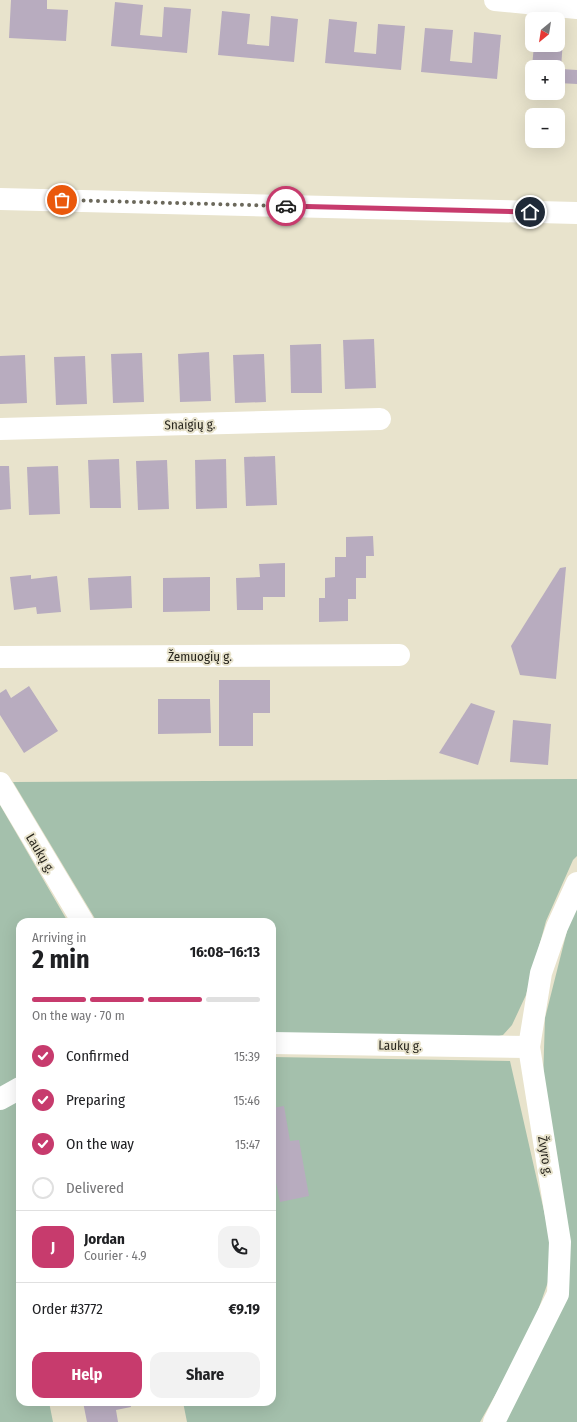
<!DOCTYPE html>
<meta charset="utf-8">
<style>
body{margin:0;font-family:"Fira Sans Condensed",sans-serif;background:#f2f2f2;color:#202124;height:100vh;display:flex;flex-direction:column;font-size:15px;white-space:nowrap}
*{box-sizing:border-box;margin:0}
p{font-size:13px;color:#757577}
.icon{flex:none;width:22px;height:22px;fill:none;stroke:currentColor;stroke-width:2;stroke-linecap:round;stroke-linejoin:round}
.map{position:relative;flex:1;overflow:hidden}
.drawer{position:absolute;left:16px;top:918px;width:260px;height:488px;display:flex;flex-direction:column;background:#fff;border-radius:12px;box-shadow:0 4px 16px #0002}
.drawer>*{flex:none}
.needle{width:26px;rotate:210deg}
.buttons{position:absolute;left:525px;top:12px;display:grid;gap:8px}
.buttons a{display:grid;place-items:center;width:40px;height:40px;border-radius:8px;background:#fff;box-shadow:0 4px 16px #0002;font-size:20px}
.pin{position:absolute;display:grid;place-items:center;width:34px;height:34px;color:#fff;margin:-17px;border:2px solid #fff;border-radius:50%;box-shadow:0 1px 4px #0007}
.courier{position:absolute;display:grid;place-items:center;width:40px;height:40px;margin:-20px;border:3px solid #c73b6d;border-radius:50%;background:#fff;color:#222;box-shadow:0 1px 5px #0007}
.head em{font-style:normal;font-weight:700}
.head div{display:flex;flex-direction:column-reverse}
.head{display:flex;align-items:center;justify-content:space-between;height:68px;padding:0 16px}
h1{font-size:26px;font-weight:700;line-height:30px}
.bar{display:grid;grid-template-columns:repeat(4,1fr);gap:6px 4px;align-content:center;height:48px;padding:0 16px}
.bar i{height:5px;border-radius:3px;background:#e0e0e0}
.bar .selected{background:#c73b6d}
.bar p{grid-column:span 4}
.line{display:flex;align-items:center;gap:10px;padding:0 16px;border-top:1px solid #e0e0e0}
.line div{flex:1}
.round{display:grid;place-items:center;flex:none;width:42px;height:42px;border-radius:12px;background:#f2f2f2}
ol{padding:0 16px;list-style:none}
li{display:flex;align-items:center;gap:12px;height:44px}
li p{margin-inline-start:auto}
li .icon{padding:4px;border-radius:50%;background:#c73b6d;color:#fff;stroke-width:4}
li:last-child{color:#757577}
li i{width:22px;height:22px;border:2px solid #e0e0e0;border-radius:50%}
.button{display:flex;gap:8px;margin-top:auto;padding:8px 16px}
.button a{flex:1;height:46px;border-radius:12px;background:#c73b6d;color:#fff;font-size:16px;font-weight:700;line-height:46px;text-align:center}
.button a+a{background:#f2f2f2;color:#202124}
.map>svg:first-child{display:block}
.green{fill:#a4c0ac}
.building{fill:#b8acbf}
.lines{fill:none;stroke-linecap:round;stroke-linejoin:round}
.minor{stroke:#fff;stroke-width:22}
.done{stroke:#6b685b;stroke-width:4;stroke-dasharray:0 7.2}
.route{stroke:#c73b6d;stroke-width:5}
.labels{text-anchor:middle;stroke-width:4;stroke-linejoin:round;paint-order:stroke}
.street-label{font-size:13px;fill:#28261e;stroke:#e8e3cc}
</style>
<div class="map">
<svg width="577" height="1422" viewBox="0 0 577 1422">
<rect width="100%" height="100%" fill="#e8e3cc"/>
<!-- green -->
<g class="green">
<path d="M577,779V856L573,860L546,921L526,995L512,1025L503,1035L487,1039L272,1037V922H97L13,782Z"/>
<path d="M0,805L68,922H20V1402H49L53,1422H0Z"/>
<path d="M577,909V1422H503L565,1303L543,1081L545,1018L569,923Z"/>
<path d="M272,1057L510,1061L551,1242L548,1282L529,1336L480,1422H187L183,1402H272Z"/>
</g>
<!-- building -->
<g class="building">
<path d="M11,0H47V9L68,10L66,41L9,38Z"/>
<path d="M115,2L143,5L140,35L162,37L164,7L191,9L187,53L111,46Z"/>
<path d="M222,11L250,14L247,44L269,46L271,16L298,19L294,62L218,55Z"/>
<path d="M329,19L357,22L354,52L376,54L378,24L405,26L401,70L325,63Z"/>
<path d="M425,28L453,30L450,61L472,63L474,32L501,35L497,79L421,72Z"/>
<path d="M558,38L563,39L561,69L577,70V84L558,83V67H532L534,45H558Z"/>
<path d="M374,339L376,388L345,389L343,340Z"/>
<path d="M321,344L322,393H291L290,345Z"/>
<path d="M209,352L211,401L180,402L178,354Z"/>
<path d="M142,353L144,402L113,403L111,354Z"/>
<path d="M264,354L266,402L235,403L233,355Z"/>
<path d="M25,355L27,403L0,404V356Z"/>
<path d="M85,356L87,404L56,405L54,357Z"/>
<path d="M275,456L277,505L246,506L244,457Z"/>
<path d="M119,459L121,508H90L88,460Z"/>
<path d="M226,459L227,508L196,509L195,460Z"/>
<path d="M167,460L169,509L138,510L136,461Z"/>
<path d="M0,466H9L11,509L0,510Z"/>
<path d="M58,466L60,514L29,515L27,467Z"/>
<path d="M373,536L374,556H366V578H356V599H348V621L319,622V598H325V578L335,577V557H346V537Z"/>
<path d="M285,563V597H263V610H237L236,578L260,577L259,564Z"/>
<path d="M566,567L556,679L520,675L511,646L560,568Z"/>
<path d="M31,575V579L57,576L61,612L37,614L36,607L14,610L10,577Z"/>
<path d="M131,576L132,608L90,610L88,578Z"/>
<path d="M210,577V611L163,612V578Z"/>
<path d="M219,680H270V713H253V746H219Z"/>
<path d="M29,686L58,731L24,753L0,715V693L6,689L11,698Z"/>
<path d="M158,699H210L211,733L158,734Z"/>
<path d="M471,703L495,711L478,765L439,753Z"/>
<path d="M513,720L551,724L548,765L510,762Z"/>
<path d="M284,1106L290,1141L299,1140L309,1196L280,1202L275,1178L272,1179V1108Z"/>
<path d="M83,1402H130L131,1407L116,1410L118,1422H87Z"/>
</g>
<g class="lines">
<!-- minor -->
<g class="minor">
<path d="M495,0L577,8"/>
<path d="M0,199L577,213"/>
<path d="M0,429L380,419"/>
<path d="M0,657L399,655"/>
<path d="M0,783L83,922"/>
<path d="M272,1043L529,1047"/>
<path d="M0,1099L20,1088"/>
<path d="M494,1422L558,1294L560,1242L529,1047L541,973L557,927L577,883"/>
</g>
</g>
<g class="lines">
<!-- done -->
<path class="done" d="M62,200L286,206"/>
<!-- route -->
<path class="route" d="M286,206L530,212"/>
</g>
<g class="labels">
<!-- street labels -->
<g class="street-label">
<text transform="translate(190 424) rotate(-1)" y="5">Snaigių g.</text>
<text x="200" y="661">Žemuogių g.</text>
<text transform="translate(41 853) rotate(59)" y="5">Laukų g.</text>
<text transform="translate(400 1045) rotate(1)" y="5">Laukų g.</text>
<text transform="translate(546 1156) rotate(81)" y="5">Žvyro g.</text>
</g>
</g>
</svg>
<div class="buttons">
<a><svg class="needle" viewBox="-14 -14 28 28"><path d="M0-13l5 13h-10z" fill="#e53935"/><path d="M0 13l5-13h-10z" fill="#757577"/></svg></a>
<a>+</a>
<a>−</a>
</div>
<div class="pin" style="left:62px;top:200px;background:#ea580c"><svg class="icon" aria-label="bag" viewBox="0 0 24 24"><path d="M5 8h14l-1 12H6zM9 8a3 3 0 0 1 6 0"/></svg></div>
<div class="pin" style="left:530px;top:212px;background:#1f2937"><svg class="icon" aria-label="home" viewBox="0 0 24 24"><path d="M3 11l9-7 9 7M6 9v11h12V9"/></svg></div>
<div class="courier" style="left:286px;top:206px"><svg class="icon" aria-label="car" viewBox="0 0 24 24"><path d="M5 17H2v-5l4-1 3-4h7l3 4 3 1v5h-3M9 17h6M6 11h13"/><circle cx="7" cy="17" r="2"/><circle cx="17" cy="17" r="2"/></svg></div>
<section class="drawer">
<div class="head"><div><h1>2 min</h1><p>Arriving in</p></div><em>16:08–16:13</em></div>
<div class="bar"><i class="selected"></i><i class="selected"></i><i class="selected"></i><i></i><p>On the way · 70 m</p></div>
<ol>
<li><svg class="icon" aria-label="check" viewBox="0 0 24 24"><path d="M5 12l5 5 9-10"/></svg>Confirmed<p>15:39</p></li>
<li><svg class="icon" aria-label="check" viewBox="0 0 24 24"><path d="M5 12l5 5 9-10"/></svg>Preparing<p>15:46</p></li>
<li><svg class="icon" aria-label="check" viewBox="0 0 24 24"><path d="M5 12l5 5 9-10"/></svg>On the way<p>15:47</p></li>
<li><i></i>Delivered</li>
</ol>
<div class="line" style="height:72px"><b class="round" style="background:#c73b6d;color:#fff">J</b><div><b>Jordan</b><p>Courier · 4.9</p></div><a class="round"><svg class="icon" aria-label="phone" viewBox="0 0 24 24"><path d="M5 4h4l2 5-3 2q2 4 5 5l2-3 5 2v4C11 20 4 13 5 4z"/></svg></a></div>
<div class="line" style="height:52px"><div>Order #3772</div><b>€9.19</b></div>
<div class="button"><a>Help</a><a>Share</a></div>
</section>
</div>
